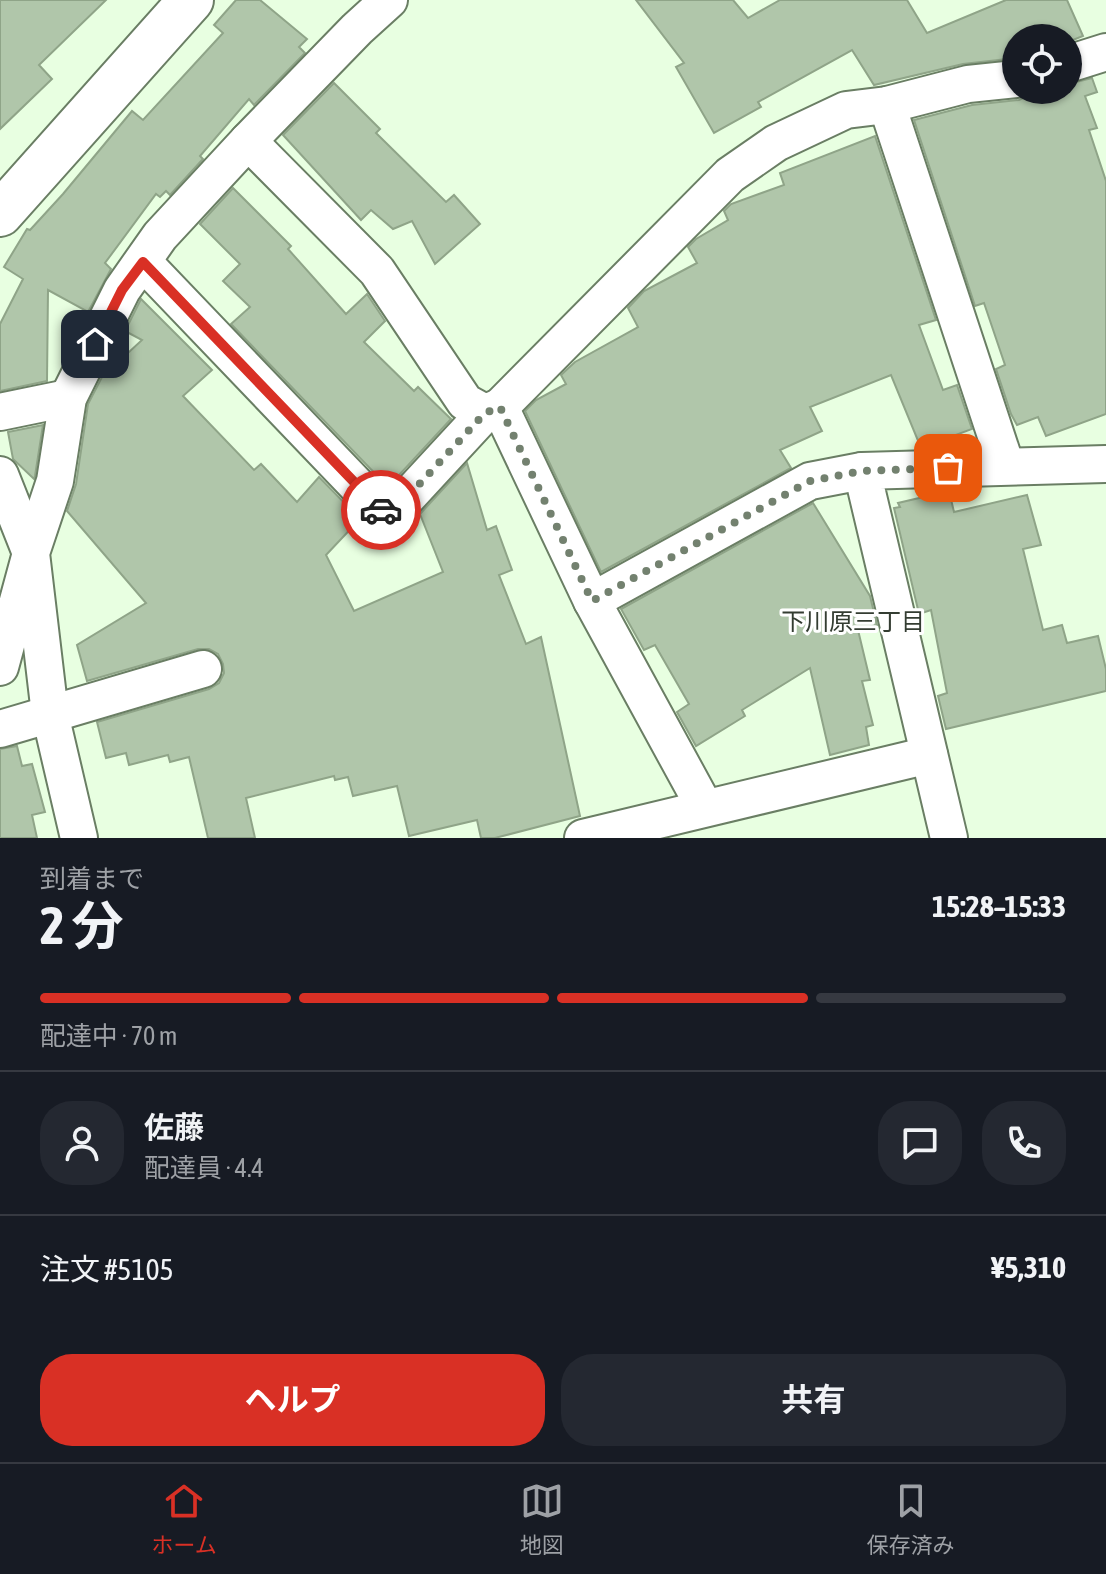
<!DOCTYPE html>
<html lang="ja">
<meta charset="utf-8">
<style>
body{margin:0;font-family:"Asap Condensed","Noto Sans JP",sans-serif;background:#242831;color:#f1f3f6;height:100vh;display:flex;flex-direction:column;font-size:30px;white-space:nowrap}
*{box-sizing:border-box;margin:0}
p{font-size:26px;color:#9ea1a6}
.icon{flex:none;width:44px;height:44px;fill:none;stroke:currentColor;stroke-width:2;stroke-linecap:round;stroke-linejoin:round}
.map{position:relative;height:838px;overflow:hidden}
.side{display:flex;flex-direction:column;background:#171b24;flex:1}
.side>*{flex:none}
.buttons{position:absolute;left:1002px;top:24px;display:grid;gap:16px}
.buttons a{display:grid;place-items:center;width:80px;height:80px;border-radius:50%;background:#171b24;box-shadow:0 2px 6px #0004;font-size:40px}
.pin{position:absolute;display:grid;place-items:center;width:68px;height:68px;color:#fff;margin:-34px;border-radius:16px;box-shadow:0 4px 12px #0006}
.courier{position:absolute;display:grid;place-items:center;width:80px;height:80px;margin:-40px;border:6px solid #d93025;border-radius:50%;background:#fff;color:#222;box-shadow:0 2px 10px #0007}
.headline em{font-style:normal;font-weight:700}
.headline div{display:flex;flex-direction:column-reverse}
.headline{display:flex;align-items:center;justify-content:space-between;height:136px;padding:0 40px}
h1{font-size:52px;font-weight:700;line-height:60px}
.bar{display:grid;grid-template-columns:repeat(4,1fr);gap:12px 8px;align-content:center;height:96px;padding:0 40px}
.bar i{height:10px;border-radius:6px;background:#363941}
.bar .on{background:#d93025}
.bar p{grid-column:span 4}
.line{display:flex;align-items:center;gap:20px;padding:0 40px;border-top:2px solid #363941}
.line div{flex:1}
.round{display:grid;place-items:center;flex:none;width:84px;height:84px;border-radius:32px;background:#242831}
.primary-button{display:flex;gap:16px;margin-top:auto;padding:16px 40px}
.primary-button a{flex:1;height:92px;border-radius:32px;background:#d93025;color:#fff;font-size:32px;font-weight:700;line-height:92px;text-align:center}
.primary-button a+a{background:#242831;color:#f1f3f6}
.menu{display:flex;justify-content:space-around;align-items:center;height:112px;border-top:2px solid #363941;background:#171b24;font-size:22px;color:#9ea1a6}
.menu a{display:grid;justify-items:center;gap:4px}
.menu .on{color:#d93025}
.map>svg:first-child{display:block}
.building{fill:#b0c6aa;stroke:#8fa488;stroke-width:2}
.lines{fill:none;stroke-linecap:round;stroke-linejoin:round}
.street-casing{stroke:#6a7e64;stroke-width:40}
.secondary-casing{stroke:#6a7e64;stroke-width:48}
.street{stroke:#fff;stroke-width:36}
.secondary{stroke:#fff;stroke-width:44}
.done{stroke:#73816f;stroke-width:8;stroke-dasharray:0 14.4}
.route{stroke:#d93025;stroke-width:10}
.labels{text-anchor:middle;stroke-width:6;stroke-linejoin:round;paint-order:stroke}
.neighbourhood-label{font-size:24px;fill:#343d32;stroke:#fff}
</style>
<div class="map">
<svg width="1106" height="838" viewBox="0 0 1106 838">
<rect width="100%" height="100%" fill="#e8ffe1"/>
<!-- building -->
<g class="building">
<path d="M0,0H106L39,65L52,79L0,129Z"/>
<path d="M236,0H260L307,39L299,47L305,53L254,105L249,99L200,156L203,159L170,195L166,191L160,197L156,194L105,263L111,269L88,312L48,290L47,381L0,391V324L23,279L4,267L27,229L30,230L63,194L132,111L143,120L223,33L214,25Z"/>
<path d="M636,0H733L748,18L780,0H907L927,33L1006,0H1067L1083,36L1068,42V38H1016V58L963,64L874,85L852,50L758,102L761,107L714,133L676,67L684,63Z"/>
<path d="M1092,78L1097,92L1085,96L1097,128L1089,130L1106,181V414L1046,436L1038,417L1017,425L1011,414L996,369L1005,365L984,303L975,306L914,120L972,105L1019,100L1028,96L1033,90H1068V84Z"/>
<path d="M334,83L380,129L376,133L446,202L454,195L480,224L435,264L412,221L393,229L371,210L361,220L283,135Z"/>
<path d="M875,136L936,320L919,325L943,390L957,385L972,429L921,448L891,375L810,407L822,431L780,450L791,468L601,572L525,411L536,400L566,384L561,375L575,362L638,327L628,308L644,291L697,263L688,247L696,239L728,220L724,211L731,204L784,185L780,173Z"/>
<path d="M233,188L291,246L288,249L346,314L367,294L385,321L364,342L414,391L418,387L451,419L388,487L231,324L250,307L223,281L240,264L200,224Z"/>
<path d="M141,299L212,370L183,396L254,470L261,464L297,502L319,477L360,519L326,555L354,611L443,572L420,514L467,463L487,530L496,526L512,570L499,575L526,644L541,637L580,816L495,838H481L477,820L409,836L397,786L353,796L348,777L335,780L334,776L246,798L255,838H208L189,757L170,762L168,755L129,765L126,753L106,758L97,722L209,689L219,683L224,673L223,664L218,654L209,649H198L87,681L77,645L146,603L67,511L76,484L88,404L102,377L142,340L125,331Z"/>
<path d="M43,425L35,476L34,479L13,459L8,432Z"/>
<path d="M949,491L954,512L1027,495L1041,545L1023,549L1043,630L1062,625L1067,643L1098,636L1106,669V691L946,729L938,696L947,693L931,610L919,614L894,508L900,507L898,503Z"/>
<path d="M813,503L870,596L877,625L858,630L870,680L862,681L873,725L866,727L869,745L830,755L810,668L742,710L745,716L696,746L677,712L689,704L655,645L644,650L621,609Z"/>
<path d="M17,746L22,766L32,764L45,812L32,815L37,838H0V749Z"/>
</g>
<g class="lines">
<!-- street casing -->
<g class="street-casing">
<g id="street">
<path d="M1068,64L1106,52"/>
<path d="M887,105L1006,466"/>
<path d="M248,141L357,29L389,0"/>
<path d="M143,262L388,518L485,413"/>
<path d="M500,407L730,175L776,143L846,110L887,105L968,84L1016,79"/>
<path d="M0,412L68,398"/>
<path d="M0,475L31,553L0,667"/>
<path d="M592,601L810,481L862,471"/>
<path d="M0,729L203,669"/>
<path d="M79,838L50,714L31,553L55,481L68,398L122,290L160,236L248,141L377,271L465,402L485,413L500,407L592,601L705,808"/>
<path d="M583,838L929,755"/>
<path d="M949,838L862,471L1106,464"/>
</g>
</g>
<!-- secondary casing -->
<g class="secondary-casing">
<path id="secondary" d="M0,214L191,0"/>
</g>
<!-- street -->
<use href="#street" class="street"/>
<!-- secondary -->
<use href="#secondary" class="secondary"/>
</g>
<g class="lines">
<!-- done -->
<path class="done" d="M381,510L388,518L485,413L500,407L592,601L810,481L862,471L948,468"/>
<!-- route -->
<path class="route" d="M95,344L122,290L143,262L381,510"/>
</g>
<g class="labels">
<!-- neighbourhood labels -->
<g class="neighbourhood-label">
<text x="853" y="630">下川原三丁目</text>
</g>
</g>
</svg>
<div class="buttons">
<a><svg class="icon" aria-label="locate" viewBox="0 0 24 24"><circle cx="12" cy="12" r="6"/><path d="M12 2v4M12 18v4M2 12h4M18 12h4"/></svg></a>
</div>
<div class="pin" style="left:948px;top:468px;background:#ea580c"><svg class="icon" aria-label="bag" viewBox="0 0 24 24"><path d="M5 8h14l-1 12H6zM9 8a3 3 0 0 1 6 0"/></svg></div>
<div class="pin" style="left:95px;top:344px;background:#1f2937"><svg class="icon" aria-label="home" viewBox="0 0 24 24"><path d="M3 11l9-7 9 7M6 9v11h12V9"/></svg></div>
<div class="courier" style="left:381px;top:510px"><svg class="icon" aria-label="car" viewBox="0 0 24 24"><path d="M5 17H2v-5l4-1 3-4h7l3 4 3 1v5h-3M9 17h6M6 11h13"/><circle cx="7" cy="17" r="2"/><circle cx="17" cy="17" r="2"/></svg></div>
</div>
<section class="side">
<div class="headline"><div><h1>2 分</h1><p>到着まで</p></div><em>15:28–15:33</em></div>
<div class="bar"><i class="on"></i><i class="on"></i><i class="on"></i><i></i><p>配達中 · 70 m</p></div>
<div class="line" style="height:144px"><a class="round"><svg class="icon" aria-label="person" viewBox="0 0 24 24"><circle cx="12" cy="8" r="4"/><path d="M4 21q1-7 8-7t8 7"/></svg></a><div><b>佐藤</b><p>配達員 · 4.4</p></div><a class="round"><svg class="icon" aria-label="chat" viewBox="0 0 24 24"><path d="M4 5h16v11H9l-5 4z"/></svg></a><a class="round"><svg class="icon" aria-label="phone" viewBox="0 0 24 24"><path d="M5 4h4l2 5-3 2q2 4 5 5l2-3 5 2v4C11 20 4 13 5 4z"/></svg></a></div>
<div class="line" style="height:104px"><div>注文 #5105</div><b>¥5,310</b></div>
<div class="primary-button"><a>ヘルプ</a><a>共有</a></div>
</section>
<nav class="menu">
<a class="on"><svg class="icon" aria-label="home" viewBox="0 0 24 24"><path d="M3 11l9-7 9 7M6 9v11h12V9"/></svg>ホーム</a>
<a><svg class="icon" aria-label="map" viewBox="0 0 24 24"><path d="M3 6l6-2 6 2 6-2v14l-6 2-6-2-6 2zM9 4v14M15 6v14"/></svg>地図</a>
<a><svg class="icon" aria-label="saved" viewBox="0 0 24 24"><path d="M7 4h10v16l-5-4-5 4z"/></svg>保存済み</a>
</nav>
